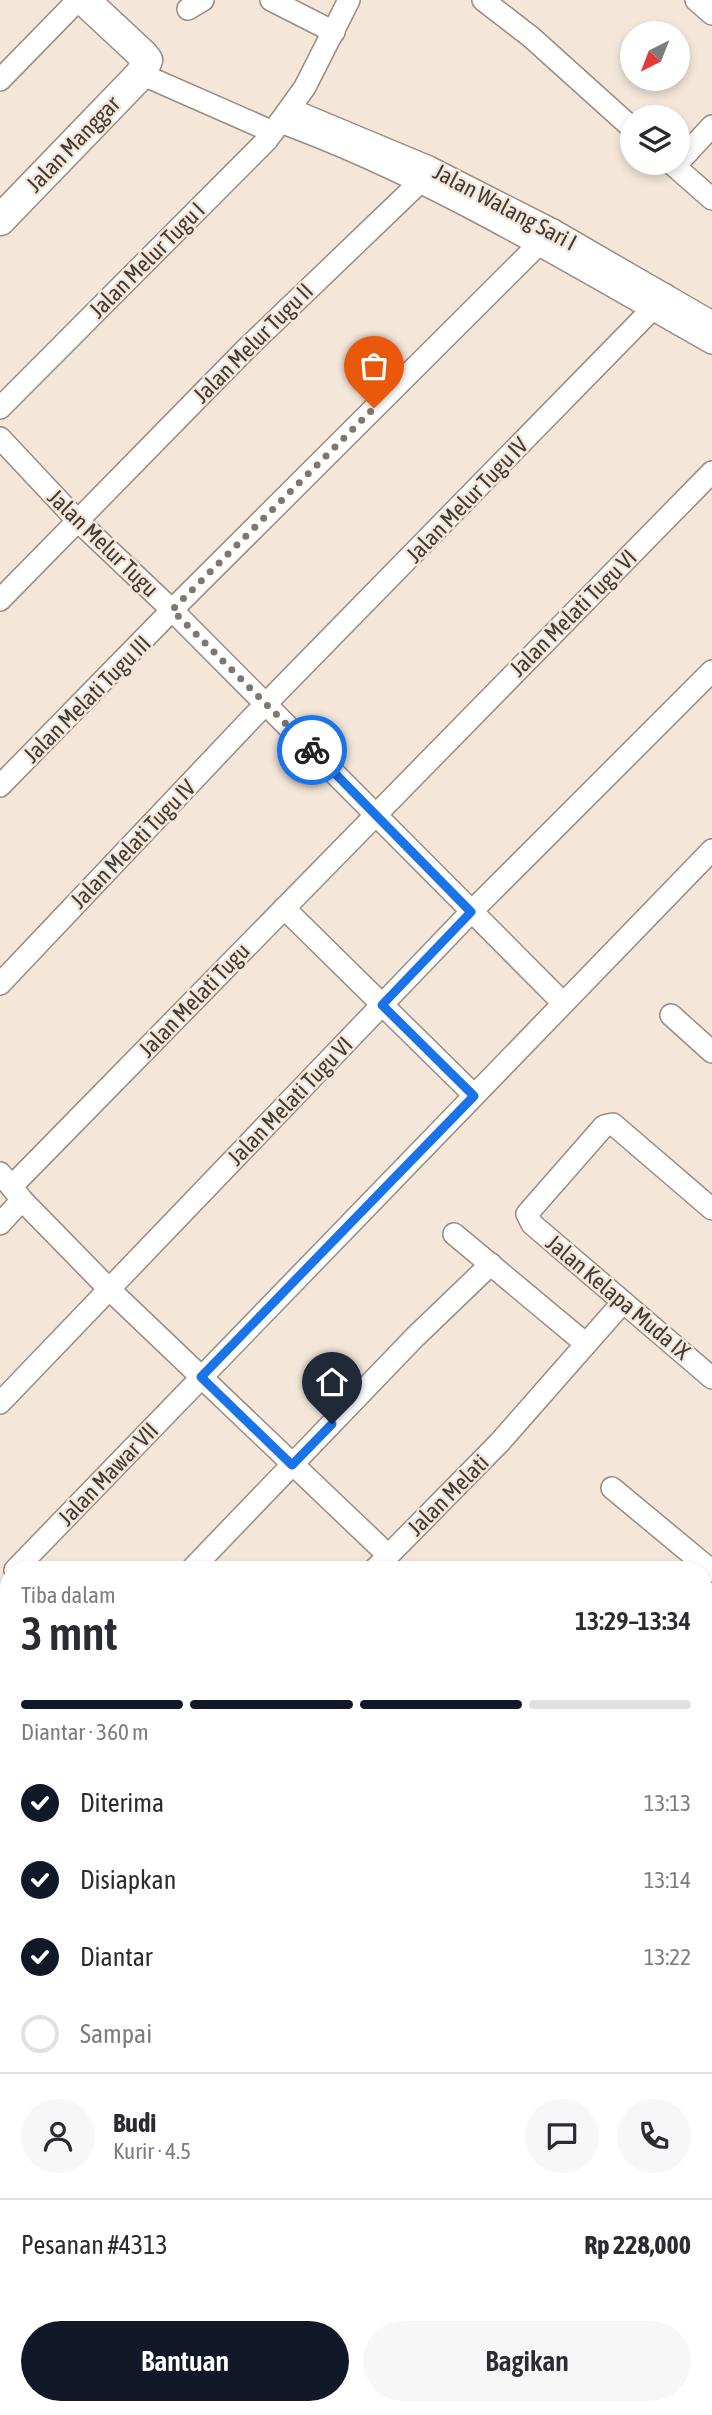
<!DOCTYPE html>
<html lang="id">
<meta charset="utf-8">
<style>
body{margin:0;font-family:"Asap Condensed",sans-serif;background:#f7f7f7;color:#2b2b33;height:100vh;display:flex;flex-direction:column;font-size:26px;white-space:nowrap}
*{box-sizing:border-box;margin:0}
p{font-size:23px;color:#7c7c81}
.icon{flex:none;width:38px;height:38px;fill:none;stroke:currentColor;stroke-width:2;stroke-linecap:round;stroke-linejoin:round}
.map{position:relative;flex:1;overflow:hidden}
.side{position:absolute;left:0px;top:1561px;width:712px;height:854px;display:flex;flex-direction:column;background:#fff;border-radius:28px 28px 0 0;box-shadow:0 4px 10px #0003}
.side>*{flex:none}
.needle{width:46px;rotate:222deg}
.buttons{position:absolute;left:620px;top:21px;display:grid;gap:14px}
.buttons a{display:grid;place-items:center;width:70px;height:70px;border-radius:50%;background:#fff;box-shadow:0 4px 10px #0003;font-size:35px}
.pin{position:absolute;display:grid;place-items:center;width:60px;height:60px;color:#fff;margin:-72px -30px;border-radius:50% 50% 50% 0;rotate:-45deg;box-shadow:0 0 7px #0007}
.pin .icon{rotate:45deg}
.courier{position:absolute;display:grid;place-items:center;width:70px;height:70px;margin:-35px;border:5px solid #1a73e8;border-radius:50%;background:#fff;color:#222;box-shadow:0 2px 9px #0007}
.head em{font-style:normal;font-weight:600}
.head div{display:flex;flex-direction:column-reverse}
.head{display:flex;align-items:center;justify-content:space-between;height:119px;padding:0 21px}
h1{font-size:46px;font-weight:600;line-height:52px}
.bar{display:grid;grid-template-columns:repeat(4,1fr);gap:10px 7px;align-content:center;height:84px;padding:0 21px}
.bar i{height:9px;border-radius:5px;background:#e1e1e2}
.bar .selected{background:#111827}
.bar p{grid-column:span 4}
.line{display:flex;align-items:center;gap:18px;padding:0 21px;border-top:2px solid #e1e1e2}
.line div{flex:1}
.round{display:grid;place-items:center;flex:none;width:74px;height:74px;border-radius:37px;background:#f7f7f7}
ol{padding:0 21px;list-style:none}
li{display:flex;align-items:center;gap:21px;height:77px}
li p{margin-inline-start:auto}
li .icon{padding:7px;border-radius:50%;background:#111827;color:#fff;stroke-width:4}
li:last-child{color:#7c7c81}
li i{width:38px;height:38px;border:4px solid #e1e1e2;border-radius:50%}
.cta{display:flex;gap:14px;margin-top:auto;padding:14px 21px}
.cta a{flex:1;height:80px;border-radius:42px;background:#111827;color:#fff;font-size:28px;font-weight:600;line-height:80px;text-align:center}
.cta a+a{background:#f7f7f7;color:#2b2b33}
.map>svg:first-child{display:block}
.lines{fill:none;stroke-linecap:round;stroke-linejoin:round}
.street-casing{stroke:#998c81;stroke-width:24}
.secondary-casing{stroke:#998c81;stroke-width:33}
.street{stroke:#fff;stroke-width:21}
.secondary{stroke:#fff;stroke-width:30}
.done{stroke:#7f776f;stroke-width:7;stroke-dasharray:0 12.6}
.route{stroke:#1a73e8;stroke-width:9}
.labels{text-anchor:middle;stroke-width:5;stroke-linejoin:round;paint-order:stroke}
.street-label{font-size:23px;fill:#403b35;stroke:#f4e7da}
</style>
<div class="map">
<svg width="712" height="2415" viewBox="0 0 712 2415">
<rect width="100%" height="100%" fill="#f4e7da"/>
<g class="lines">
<!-- street casing -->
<g class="street-casing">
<g id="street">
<path d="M271,0L334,32"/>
<path d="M483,0L531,37L632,128"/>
<path d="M696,0L712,14"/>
<path d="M188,9L203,0"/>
<path d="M141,74L273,132"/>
<path d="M0,80L78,0"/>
<path d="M290,109L429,167L553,230L712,322"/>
<path d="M280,122C431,177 572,264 712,343"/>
<path d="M671,163L712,199"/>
<path d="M675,166L712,126"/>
<path d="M0,408L267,140L305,87L349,0"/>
<path d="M0,438L77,520L172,610L563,1003"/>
<path d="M0,600L245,350L419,183L429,167"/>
<path d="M0,786L172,610L553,230"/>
<path d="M284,908L474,1095"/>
<path d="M0,984L251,719L666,295"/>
<path d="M671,1015L712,1052"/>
<path d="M0,1173L22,1200L109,1289L388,1555"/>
<path d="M12,1186L712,472"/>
<path d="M712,1209L613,1124L604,1126L527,1214L532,1224L712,1378"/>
<path d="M0,1224L22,1200"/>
<path d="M454,1234L586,1344"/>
<path d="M0,1403L471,912L712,671"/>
<path d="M612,1488L712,1571"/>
<path d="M15,1570L712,850"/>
<path d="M191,1570L415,1337L491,1264"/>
<path d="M374,1570L500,1442L623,1302"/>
<path d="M0,1768L9,1759"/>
<path d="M704,1779L712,1787"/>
<path d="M0,1910L9,1918"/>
<path d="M704,1947L712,1954"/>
<path d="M704,2111L712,2118"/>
<path d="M704,2142L712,2135"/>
<path d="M0,2170L9,2162"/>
<path d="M0,2271L9,2280"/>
<path d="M137,2406L146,2415"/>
<path d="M539,2406L548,2415"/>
<path d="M656,2406L665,2415"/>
</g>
</g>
<!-- secondary casing -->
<g class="secondary-casing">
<g id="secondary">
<path d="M0,220L141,74L147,60L143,55L84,0"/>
<path d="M0,2091L9,2100"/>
<path d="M317,2406L326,2415"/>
</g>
</g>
<!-- street -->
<use href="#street" class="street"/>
<!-- secondary -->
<use href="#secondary" class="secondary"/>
</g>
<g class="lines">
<!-- done -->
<path class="done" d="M312,750L172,610L374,408"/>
<!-- route -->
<path class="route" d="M312,750L471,912L382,1005L474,1096L201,1377L292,1465L332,1424"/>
</g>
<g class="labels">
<!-- street labels -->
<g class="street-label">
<text transform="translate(73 144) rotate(-46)" y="8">Jalan Manggar</text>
<text transform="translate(505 207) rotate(28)" y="8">Jalan Walang Sari I</text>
<text transform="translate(147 260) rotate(-45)" y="8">Jalan Melur Tugu I</text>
<text transform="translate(253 343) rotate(-45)" y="8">Jalan Melur Tugu II</text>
<text transform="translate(467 500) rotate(-46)" y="8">Jalan Melur Tugu IV</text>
<text transform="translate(103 543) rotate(44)" y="8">Jalan Melur Tugu</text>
<text transform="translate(573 613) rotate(-45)" y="8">Jalan Melati Tugu VI</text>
<text transform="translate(87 699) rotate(-45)" y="8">Jalan Melati Tugu III</text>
<text transform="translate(133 844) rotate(-46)" y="8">Jalan Melati Tugu IV</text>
<text transform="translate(194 1000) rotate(-46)" y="8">Jalan Melati Tugu</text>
<text transform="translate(290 1101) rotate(-46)" y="8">Jalan Melati Tugu VI</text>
<text transform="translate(618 1297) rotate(40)" y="8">Jalan Kelapa Muda IX</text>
<text transform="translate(108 1474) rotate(-46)" y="8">Jalan Mawar VII</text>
<text transform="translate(448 1495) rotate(-45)" y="8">Jalan Melati</text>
</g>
</g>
</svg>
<div class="buttons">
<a><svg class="needle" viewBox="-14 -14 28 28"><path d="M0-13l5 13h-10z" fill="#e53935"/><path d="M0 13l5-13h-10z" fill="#7c7c81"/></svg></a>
<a><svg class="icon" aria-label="layers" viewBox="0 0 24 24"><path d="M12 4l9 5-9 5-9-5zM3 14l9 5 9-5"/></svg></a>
</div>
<div class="pin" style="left:374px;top:408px;background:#ea580c"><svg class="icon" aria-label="bag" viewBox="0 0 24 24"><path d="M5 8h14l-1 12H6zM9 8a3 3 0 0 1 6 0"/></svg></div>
<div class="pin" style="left:332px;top:1424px;background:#1f2937"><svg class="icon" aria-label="home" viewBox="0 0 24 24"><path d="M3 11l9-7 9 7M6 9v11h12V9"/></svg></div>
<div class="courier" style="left:312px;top:750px"><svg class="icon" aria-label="bike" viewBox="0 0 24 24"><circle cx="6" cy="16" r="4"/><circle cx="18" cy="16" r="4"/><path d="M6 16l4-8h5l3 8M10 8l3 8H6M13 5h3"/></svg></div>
<section class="side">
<div class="head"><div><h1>3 mnt</h1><p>Tiba dalam</p></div><em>13:29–13:34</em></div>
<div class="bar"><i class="selected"></i><i class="selected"></i><i class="selected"></i><i></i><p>Diantar · 360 m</p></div>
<ol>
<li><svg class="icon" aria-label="check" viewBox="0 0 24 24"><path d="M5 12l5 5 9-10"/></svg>Diterima<p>13:13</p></li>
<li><svg class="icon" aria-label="check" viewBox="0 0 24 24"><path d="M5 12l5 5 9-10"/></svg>Disiapkan<p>13:14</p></li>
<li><svg class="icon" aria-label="check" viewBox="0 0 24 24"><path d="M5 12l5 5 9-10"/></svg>Diantar<p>13:22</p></li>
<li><i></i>Sampai</li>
</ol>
<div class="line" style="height:126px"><a class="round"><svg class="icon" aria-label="person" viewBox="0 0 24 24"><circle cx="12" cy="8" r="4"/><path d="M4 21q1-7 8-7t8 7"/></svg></a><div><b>Budi</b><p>Kurir · 4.5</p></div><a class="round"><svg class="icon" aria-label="chat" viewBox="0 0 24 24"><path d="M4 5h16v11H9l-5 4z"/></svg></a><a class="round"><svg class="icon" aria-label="phone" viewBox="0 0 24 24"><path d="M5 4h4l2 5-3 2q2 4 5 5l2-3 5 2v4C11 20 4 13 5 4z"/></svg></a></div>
<div class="line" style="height:91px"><div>Pesanan #4313</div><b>Rp 228,000</b></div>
<div class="cta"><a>Bantuan</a><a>Bagikan</a></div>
</section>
</div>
